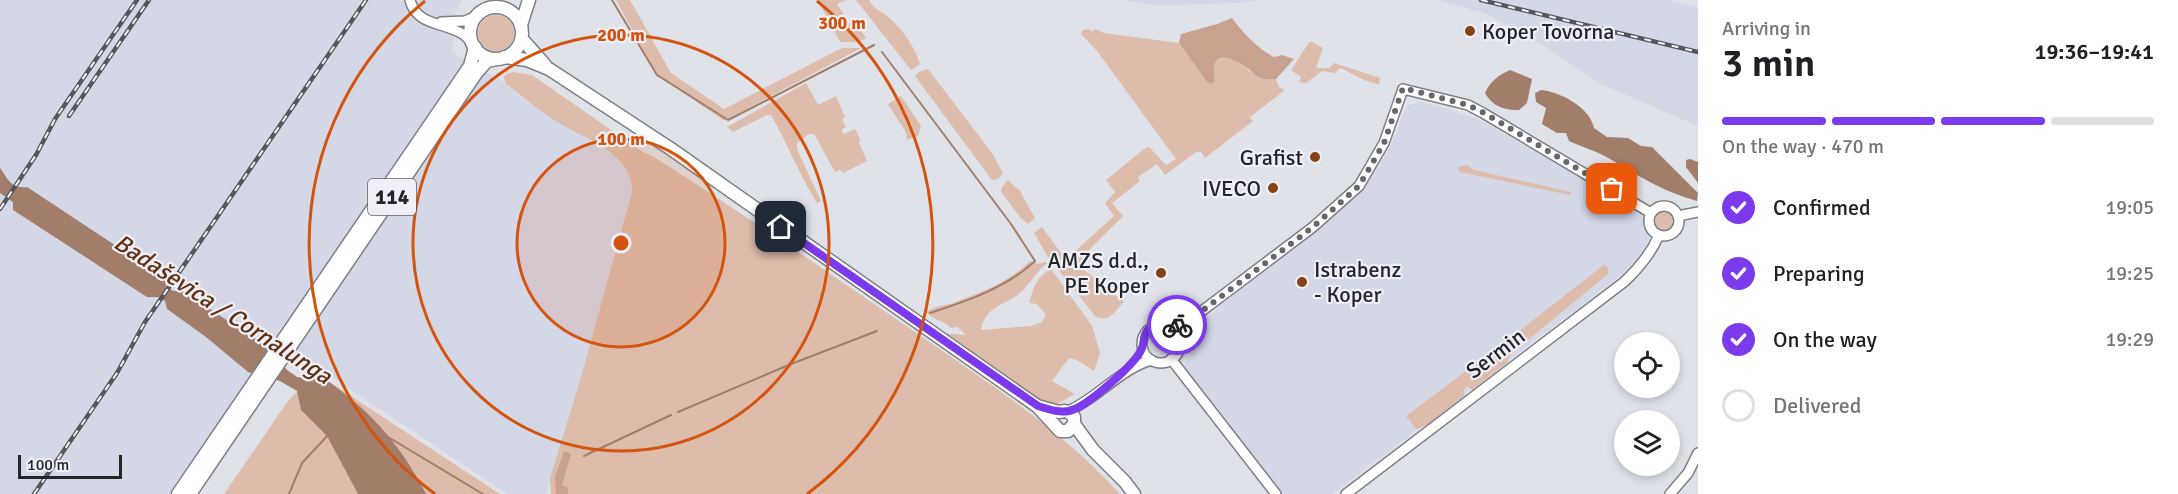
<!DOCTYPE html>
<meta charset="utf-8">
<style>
body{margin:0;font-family:Signika,sans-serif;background:#f2f2f2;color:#202124;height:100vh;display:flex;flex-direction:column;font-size:22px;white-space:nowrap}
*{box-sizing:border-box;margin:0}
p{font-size:20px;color:#757577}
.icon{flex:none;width:33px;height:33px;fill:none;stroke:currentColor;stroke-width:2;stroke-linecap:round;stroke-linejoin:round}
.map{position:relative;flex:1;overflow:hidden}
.drawer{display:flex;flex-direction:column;background:#fff;width:480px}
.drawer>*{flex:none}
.buttons{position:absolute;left:1614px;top:332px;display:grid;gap:12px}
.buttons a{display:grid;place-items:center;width:66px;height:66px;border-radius:50%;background:#fff;box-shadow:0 3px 9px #0003;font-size:30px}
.scale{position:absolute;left:18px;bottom:15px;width:104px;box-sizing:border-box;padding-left:6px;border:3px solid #242528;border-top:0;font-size:16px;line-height:21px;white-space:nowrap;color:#242528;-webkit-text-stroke:4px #eeeff7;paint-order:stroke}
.pin{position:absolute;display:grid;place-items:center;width:51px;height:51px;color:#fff;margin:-26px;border-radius:12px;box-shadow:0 3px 9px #0006}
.courier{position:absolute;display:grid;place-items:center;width:60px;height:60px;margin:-30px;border:4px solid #7c3aed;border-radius:50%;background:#fff;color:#222;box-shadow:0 2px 8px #0007}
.head em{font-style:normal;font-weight:600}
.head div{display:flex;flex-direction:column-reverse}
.head{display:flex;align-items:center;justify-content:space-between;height:102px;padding:0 24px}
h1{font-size:39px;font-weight:600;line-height:45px}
.bar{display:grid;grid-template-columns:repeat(4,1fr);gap:9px 6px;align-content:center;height:72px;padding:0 24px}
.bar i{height:8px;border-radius:4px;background:#e0e0e0}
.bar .active{background:#7c3aed}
.bar p{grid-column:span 4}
ol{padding:0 24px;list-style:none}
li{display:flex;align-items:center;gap:18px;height:66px}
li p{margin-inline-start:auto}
li .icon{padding:6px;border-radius:50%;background:#7c3aed;color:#fff;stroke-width:4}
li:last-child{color:#757577}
li i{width:33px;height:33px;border:3px solid #e0e0e0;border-radius:50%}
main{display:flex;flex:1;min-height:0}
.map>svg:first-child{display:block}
.built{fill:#d4d7e6}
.green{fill:#ddbcab;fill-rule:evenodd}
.forest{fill:#c8a28e}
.water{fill:#a27e6a}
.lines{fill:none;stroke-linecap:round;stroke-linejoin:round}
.stream{stroke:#a27e6a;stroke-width:2}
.minor-casing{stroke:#7e8087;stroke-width:12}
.major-casing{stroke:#7e8087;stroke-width:15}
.minor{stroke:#fff;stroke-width:9}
.major{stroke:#fff;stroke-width:12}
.rail-casing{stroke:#56575c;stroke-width:4.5}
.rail{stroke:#eeeff7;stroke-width:2;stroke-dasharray:7;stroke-linecap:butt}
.done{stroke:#66676c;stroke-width:6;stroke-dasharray:0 10.8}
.route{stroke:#7c3aed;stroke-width:8}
.ring{fill:none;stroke:#d4540f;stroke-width:3}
.poi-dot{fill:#854215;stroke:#eeeff7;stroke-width:2}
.labels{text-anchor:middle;stroke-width:4.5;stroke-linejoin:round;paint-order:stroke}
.shield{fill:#eeeff7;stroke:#616266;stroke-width:1.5}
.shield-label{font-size:21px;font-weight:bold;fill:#242528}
.poi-label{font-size:22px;fill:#242528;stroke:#eeeff7;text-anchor:end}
.street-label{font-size:22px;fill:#242528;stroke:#eeeff7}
.water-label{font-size:24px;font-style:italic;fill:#623011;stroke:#eeeff7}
.centre{fill:#d4540f;stroke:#eeeff7;stroke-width:3}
.ring-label{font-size:18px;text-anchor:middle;font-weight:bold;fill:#d4540f;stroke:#eeeff7;stroke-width:4.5;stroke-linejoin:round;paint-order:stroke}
</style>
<main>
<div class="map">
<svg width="1698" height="494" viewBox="0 0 1698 494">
<rect width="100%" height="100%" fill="#e0e2ea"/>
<!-- built -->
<g class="built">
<path d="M0,0H462L456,10L452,52L505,83L521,96L615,156L630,173L632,184V192L579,384L546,494H507L275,339L171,494H0Z"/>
<path d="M1124,0H1263L1234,3L1173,5H1153Z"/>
<path d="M1439,0H1666L1698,8V126L1601,84L1527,35L1486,14Z"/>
<path d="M1423,102L1478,119L1641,212L1646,221L1652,240L1646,252L1633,266L1332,494H1284L1184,366L1190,354L1192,330L1368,182L1391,145L1407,105Z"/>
</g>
<!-- green -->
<g class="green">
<path d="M616,0H630L671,73L724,109L842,48H861L726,120H723L660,77L651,65Z"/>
<path d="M818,0H846L837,4L849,23L853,20L866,38L858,42H840Z"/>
<path d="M856,0H869C873,9 880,10 887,16C901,27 915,47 920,64L911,70Z"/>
<circle cx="496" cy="33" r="18"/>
<path d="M1089,29L1091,32L1095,29L1104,33L1179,43L1207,82L1215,81L1212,69L1216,59L1231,57L1259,78L1276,79L1279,87L1285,90L1250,117L1253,121L1205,158L1201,152H1196L1165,175L1157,164L1138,177L1140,181L1112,203L1123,216L1089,250L1078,265L1124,302C1115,311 1108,324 1095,316L1048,257L1034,233L1042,227L1064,257L1073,253L1114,216L1105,203L1115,192L1106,180L1144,149L1149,147L1166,165L1176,159L1097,51L1081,34L1083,30Z"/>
<path d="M1310,41L1323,48L1316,68H1329L1334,63L1380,78L1379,84C1364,82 1354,74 1340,68L1335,73L1322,71L1306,83L1299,82L1301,77L1291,70Z"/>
<path d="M928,69L992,153L1003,173L998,179L992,180L915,76L919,72Z"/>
<path d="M513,72L532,75L643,152L654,157C748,217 840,280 931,343C997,389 1066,434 1120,494H551L550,478L579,384L632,192C634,152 581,138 554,120C537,109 521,95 505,83L504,77L506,74Z"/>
<path d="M806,83L818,105L836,96L845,117L842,119L846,127L841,130L844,134L855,129L860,139L859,143L867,161L843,173L840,170L835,172L814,134H809L797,143V149L821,201L817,203C799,175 788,144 771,115H767L733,132L727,127Z"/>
<path d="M901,96L921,126L918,136L906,140L907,134L888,104Z"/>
<path d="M1467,165L1474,170L1571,192L1570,195L1460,172L1458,169V167Z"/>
<path d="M1008,180L1020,191L1035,218L1028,224L1020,217L1001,192L1002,187Z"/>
<circle cx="1665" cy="221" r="10"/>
<path d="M1030,261L1038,264L1046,262L1092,326L1100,353L1094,371L1077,360L1069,358L1052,381L1075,394L1059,403L1053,410L939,333L966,335L957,327L951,328C943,320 933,320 926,312C934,306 944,306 953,303C984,291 1006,284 1030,261ZM1046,264L1050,270C1036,276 1033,290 1029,303L1037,304L1046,315L1042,322L1031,326L981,330C985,304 1010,305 1024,289C1032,281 1037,271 1046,264Z"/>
<path d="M1605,264L1608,268V274L1522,345L1514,335Z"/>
<path d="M1506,341L1512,351L1507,363L1472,390L1467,386L1463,391L1465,395C1454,404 1429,428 1416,429L1406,416Z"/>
<path d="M316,373L500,494H224L288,401Z"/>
</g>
<!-- forest -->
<g class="forest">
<path d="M1232,18C1243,33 1257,48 1274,57L1282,55L1294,59L1276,79C1271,79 1262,80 1258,77C1254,75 1251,70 1247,68C1228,54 1208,50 1215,81L1212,84L1207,82L1179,43L1181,34L1217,24Z"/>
<path d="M564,451L571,454L562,485L568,488V494H556L555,477Z"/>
</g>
<!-- water -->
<g class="water">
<path d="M1510,70L1532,79L1527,103L1519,110C1505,111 1492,106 1485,93C1490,81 1499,75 1510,70Z"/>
<path d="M1541,90C1560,92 1590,107 1594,128L1607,137L1628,138L1641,146L1652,147L1698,193L1697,201C1661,191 1640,176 1608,158C1597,151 1582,147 1569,141L1566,133H1557L1542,124L1546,108L1536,102L1535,93Z"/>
<path d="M1690,159L1698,162V183L1686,167V160Z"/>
<path d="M0,168C8,178 10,189 27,187L154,271L165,276L166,286L173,291H183L252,337L268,344L287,370L297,377L312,379L316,373C366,406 399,441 426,494H358L327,436L301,410L297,391L280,381L248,372L206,337L167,309L165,301L158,297H147L13,210V202L0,193Z"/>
</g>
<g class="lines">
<!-- stream -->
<g class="stream">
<path d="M612,0L657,75L728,120L874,45"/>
<path d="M882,52L1011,224L1035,261C1006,288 967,301 930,313"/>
<path d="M678,412L791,364L877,331"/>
<path d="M388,437L483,494"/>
<path d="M584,456L671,415"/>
<path d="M289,494L302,463L329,434"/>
</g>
<!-- minor casing -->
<g class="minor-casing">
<g id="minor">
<path d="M410,0C416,25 442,22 461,33C465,35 468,39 472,42"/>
<path d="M441,22L465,21L477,16"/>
<circle cx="1664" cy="221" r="15"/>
<path d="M1678,216L1698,212"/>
<circle cx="1161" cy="344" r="19"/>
<path d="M1171,328L1194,317L1313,227L1359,186L1384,143L1403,89L1468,105L1483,113L1651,213"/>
<path d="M1171,359L1276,494"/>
<path d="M1068,411C1098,398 1119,370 1151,360"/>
<path d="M1346,494L1624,282C1639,268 1651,254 1659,235"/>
<path d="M1670,494L1688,473L1698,453"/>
</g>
</g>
<!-- major casing -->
<g class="major-casing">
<g id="major">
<circle cx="496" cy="33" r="26"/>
<path d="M521,25L529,0"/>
<path d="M522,39L545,65"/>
<path d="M505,57L527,60L549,69L671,149L1037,406L1060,431H1068L1074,424"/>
<path d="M1037,406L1059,412L1065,411L1070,413L1074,417V424L1093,450L1125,482L1134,494"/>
<path d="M178,494L470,66L475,47"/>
<path d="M190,494L477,72L487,61L497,59"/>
</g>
</g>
<!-- minor -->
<use href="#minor" class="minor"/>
<!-- major -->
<use href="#major" class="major"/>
<!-- rail casing -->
<g class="rail-casing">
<g id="rail">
<path d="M1481,0L1698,52"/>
<path d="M69,116L149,0"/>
<path d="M0,209L36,155L55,119L137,0"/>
<path d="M34,494L117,373L145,322L366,0"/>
</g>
</g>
<!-- rail -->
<use href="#rail" class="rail"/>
</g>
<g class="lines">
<!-- done -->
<path class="done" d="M1177,325L1194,317L1313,227L1359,186L1384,143L1403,88L1468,105L1484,113L1612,189"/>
<!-- route -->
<path class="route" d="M781,227L1038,406C1048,409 1058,413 1069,411C1085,408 1136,364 1142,348C1145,340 1142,334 1150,328C1160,322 1168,329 1177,325"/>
</g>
<!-- distance rings -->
<circle cx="621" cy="243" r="104" fill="#d4540f" fill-opacity=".12"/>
<g class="ring">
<circle cx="621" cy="243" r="104"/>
<circle cx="621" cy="243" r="208"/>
<path d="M435 494A312 312 0 0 1 425 1M817 1A312 312 0 0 1 807 494"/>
</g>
<!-- markers -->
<g class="poi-dot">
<circle cx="1470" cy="31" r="6"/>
<circle cx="1315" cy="157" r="6"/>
<circle cx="1273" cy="188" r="6"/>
<circle cx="1161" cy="273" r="6"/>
<circle cx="1302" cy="282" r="6"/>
</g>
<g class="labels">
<!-- shield labels -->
<rect class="shield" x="368" y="179" width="48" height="36" rx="4.5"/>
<g class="shield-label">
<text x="392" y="204">114</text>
</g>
<!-- poi labels -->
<g class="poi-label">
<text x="1482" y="39" text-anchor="start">Koper Tovorna</text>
<text x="1303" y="165">Grafist</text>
<text x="1261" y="196">IVECO</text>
<text x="1149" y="268">AMZS d.d.,<tspan x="1149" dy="25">PE Koper</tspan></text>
<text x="1314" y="277" text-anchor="start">Istrabenz<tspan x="1314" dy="25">- Koper</tspan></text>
</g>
<!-- street labels -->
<g class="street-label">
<text transform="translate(1495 353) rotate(-37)" y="8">Sermin</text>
</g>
<!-- water labels -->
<g class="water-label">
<text transform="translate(223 309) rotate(33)" y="8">Badaševica / Cornalunga</text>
</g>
</g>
<circle cx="621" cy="243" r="9" class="centre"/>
<g class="ring-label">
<text x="842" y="29">300 m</text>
<text x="621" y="41">200 m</text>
<text x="621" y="145">100 m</text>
</g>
</svg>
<div class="buttons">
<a><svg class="icon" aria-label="locate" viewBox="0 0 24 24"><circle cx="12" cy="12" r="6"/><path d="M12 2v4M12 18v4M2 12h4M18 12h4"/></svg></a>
<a><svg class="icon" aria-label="layers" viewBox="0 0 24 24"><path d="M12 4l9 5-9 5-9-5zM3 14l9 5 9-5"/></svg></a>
</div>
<div class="scale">100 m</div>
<div class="pin" style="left:1612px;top:189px;background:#ea580c"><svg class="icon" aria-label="bag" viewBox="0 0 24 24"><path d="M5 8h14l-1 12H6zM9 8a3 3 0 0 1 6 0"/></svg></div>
<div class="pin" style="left:781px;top:227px;background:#1f2937"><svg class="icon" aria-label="home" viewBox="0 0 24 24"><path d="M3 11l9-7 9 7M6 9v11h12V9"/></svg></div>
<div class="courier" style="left:1177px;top:325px"><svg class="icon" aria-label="bike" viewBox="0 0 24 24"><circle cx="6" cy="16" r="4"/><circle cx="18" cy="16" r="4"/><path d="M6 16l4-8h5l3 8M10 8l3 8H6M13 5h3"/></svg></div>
</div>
<section class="drawer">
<div class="head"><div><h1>3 min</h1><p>Arriving in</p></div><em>19:36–19:41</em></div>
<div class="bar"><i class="active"></i><i class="active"></i><i class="active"></i><i></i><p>On the way · 470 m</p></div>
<ol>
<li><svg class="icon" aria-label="check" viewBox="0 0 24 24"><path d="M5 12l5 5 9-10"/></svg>Confirmed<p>19:05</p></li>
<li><svg class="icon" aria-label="check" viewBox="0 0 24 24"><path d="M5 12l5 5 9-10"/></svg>Preparing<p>19:25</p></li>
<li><svg class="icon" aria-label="check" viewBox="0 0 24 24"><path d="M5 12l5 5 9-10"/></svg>On the way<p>19:29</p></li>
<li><i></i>Delivered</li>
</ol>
</section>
</main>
